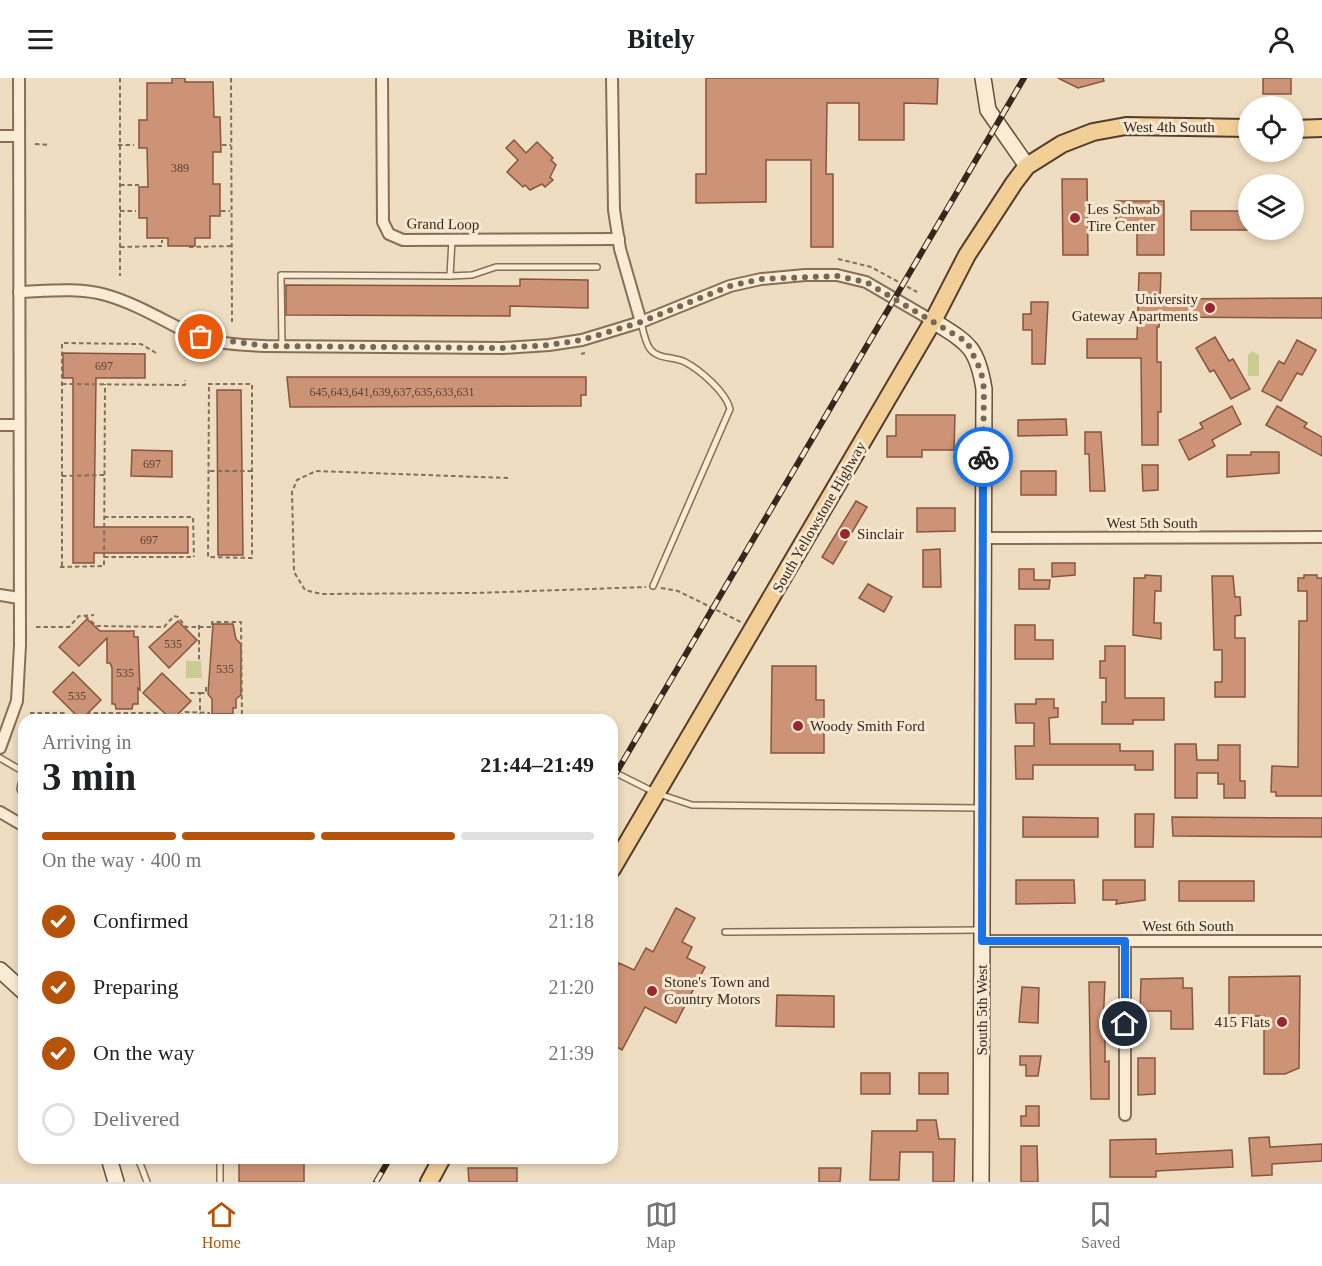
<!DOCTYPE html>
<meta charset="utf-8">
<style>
body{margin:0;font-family:"Times New Roman",serif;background:#f2f2f2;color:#202124;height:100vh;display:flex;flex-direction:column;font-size:22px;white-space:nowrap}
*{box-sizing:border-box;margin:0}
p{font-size:20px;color:#757577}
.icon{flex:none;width:33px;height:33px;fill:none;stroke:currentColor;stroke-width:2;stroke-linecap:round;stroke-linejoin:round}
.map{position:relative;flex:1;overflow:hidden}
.side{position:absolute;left:18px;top:636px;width:600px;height:450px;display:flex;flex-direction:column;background:#fff;border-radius:18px;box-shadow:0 3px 9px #0003}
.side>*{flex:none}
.tools{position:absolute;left:1238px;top:18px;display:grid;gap:12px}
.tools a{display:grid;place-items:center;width:66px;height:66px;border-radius:50%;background:#fff;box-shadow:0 3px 9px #0003;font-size:30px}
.pin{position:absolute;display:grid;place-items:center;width:51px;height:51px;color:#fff;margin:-26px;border:3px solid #fff;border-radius:50%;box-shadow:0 2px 6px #0007}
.courier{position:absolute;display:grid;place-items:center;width:60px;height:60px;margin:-30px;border:4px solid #1a73e8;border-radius:50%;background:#fff;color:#222;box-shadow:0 2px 8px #0007}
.headline em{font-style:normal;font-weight:800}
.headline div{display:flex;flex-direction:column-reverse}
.headline{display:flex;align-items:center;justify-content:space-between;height:102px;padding:0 24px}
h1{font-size:39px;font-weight:800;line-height:45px}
.bar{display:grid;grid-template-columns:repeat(4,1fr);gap:9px 6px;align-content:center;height:72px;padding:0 24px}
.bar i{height:8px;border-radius:4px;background:#e0e0e0}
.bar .on{background:#b45309}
.bar p{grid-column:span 4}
ol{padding:0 24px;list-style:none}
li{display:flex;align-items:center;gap:18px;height:66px}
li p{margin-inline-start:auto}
li .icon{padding:6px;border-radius:50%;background:#b45309;color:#fff;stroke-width:4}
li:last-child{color:#757577}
li i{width:33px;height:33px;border:3px solid #e0e0e0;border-radius:50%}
header{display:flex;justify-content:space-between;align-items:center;height:78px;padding:0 24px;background:#fff;font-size:27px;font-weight:800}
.tab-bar{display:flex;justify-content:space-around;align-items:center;height:84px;border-top:2px solid #e0e0e0;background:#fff;font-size:16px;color:#757577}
.tab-bar a{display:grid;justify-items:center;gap:3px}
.tab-bar .on{color:#b45309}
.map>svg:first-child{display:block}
.green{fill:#cacc94}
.building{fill:#cd9376;stroke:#87553e;stroke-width:1.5}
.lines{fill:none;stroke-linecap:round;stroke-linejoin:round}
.lane-casing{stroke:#876e58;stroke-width:8}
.street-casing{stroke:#876e58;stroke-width:14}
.secondary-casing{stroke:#694f3b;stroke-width:18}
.primary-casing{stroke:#553c2d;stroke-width:20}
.path{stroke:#876e58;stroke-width:2;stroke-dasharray:4.5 3;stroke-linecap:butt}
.lane{stroke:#f9ebd4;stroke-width:5}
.street{stroke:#f9ebd4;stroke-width:10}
.secondary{stroke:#f9ebd4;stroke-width:15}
.primary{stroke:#f2cf97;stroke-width:16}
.rail-casing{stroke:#37271d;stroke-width:6}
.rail{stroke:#f6e8d0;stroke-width:4;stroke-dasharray:11;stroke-linecap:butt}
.done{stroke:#776756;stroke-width:6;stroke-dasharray:0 10.8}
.route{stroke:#1a73e8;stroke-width:8}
.poi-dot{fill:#972831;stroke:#f6e8d0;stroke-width:2}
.labels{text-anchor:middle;stroke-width:6;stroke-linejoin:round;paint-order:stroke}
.number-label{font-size:12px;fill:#5c4233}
.street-label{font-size:15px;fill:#37271d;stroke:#f6e8d0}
.poi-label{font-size:15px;fill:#37271d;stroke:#f6e8d0;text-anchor:start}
</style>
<header><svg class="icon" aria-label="menu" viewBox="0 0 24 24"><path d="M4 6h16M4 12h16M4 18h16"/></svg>Bitely<svg class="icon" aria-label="person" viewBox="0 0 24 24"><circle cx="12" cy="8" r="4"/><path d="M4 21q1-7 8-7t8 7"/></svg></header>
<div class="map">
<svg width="1322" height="1104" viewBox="0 0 1322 1104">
<rect width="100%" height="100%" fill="#eeddc0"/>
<!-- green -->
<g class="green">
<path d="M1252,273L1259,277V298H1248V277Z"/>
<path d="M186,583H201L202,600H186Z"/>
</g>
<!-- building -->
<g class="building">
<path d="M172,0H185V4H213L214,39H220L221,74H213V106H220V138H210V160H195V168H168V160H147V140H139V109H148L147,70H139V42H147V5H172Z"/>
<path d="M706,0H938L937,26L904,25V62H859V25H827L826,96H833V169H811V82H766V124L696,125V96H706Z"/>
<path d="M1058,0H1103L1104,3L1078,10Z"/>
<rect x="1263" y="0" width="28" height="16"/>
<path d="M514,62L526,75L537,64L553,80L551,82L556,87L550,99L553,102L545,109L542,106L530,112L525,107L523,109L507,94L518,82L506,70Z"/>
<path d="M1062,101H1087L1088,177H1063Z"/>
<path d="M1116,123H1164V177H1137V145H1116Z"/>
<rect x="1191" y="133" width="57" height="19"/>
<path d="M1139,195H1161L1160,221L1322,220V240L1160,239L1159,249H1157V284H1161V334H1158V367H1142L1141,280H1087V261H1137Z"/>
<path d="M520,201L588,202V230L510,228V238L286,237V207L520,208Z"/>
<path d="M1031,224H1048L1045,286H1032V252H1023V236H1031Z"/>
<path d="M1215,259L1229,283L1233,281L1250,311L1231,321L1214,292L1210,294L1196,270Z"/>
<path d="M1297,262L1316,272L1302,297L1297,295L1281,323L1262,313L1279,283L1284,286Z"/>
<path d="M63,275L145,276V300H96L94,449H188V475H94V485H73V300H63Z"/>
<path d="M287,299H586V317H581V328L290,329Z"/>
<path d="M217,312H241L243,477H218Z"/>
<path d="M1232,328L1241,346L1212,362L1215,368L1189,382L1179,362L1203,350L1200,345Z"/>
<path d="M1277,328L1307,345L1304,349L1322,359V378L1266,347Z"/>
<path d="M896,337H955L954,372H922V379H887V358H896Z"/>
<path d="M1066,341L1067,357L1018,358V342Z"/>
<path d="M1085,354H1101L1105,413H1090L1089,376H1085Z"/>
<path d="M132,372L172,373V399L131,398Z"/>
<path d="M1251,374H1279V395L1227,399V377H1251Z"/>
<path d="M1142,387H1158V412L1143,413Z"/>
<rect x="1021" y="393" width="35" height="24"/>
<path d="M856,423L867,429L833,486L822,479Z"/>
<path d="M917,430H955V453L917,454Z"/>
<path d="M940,471L941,509H923V472Z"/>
<path d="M1052,485H1075V497L1052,499Z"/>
<path d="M1019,491H1034V502H1050L1049,511H1019Z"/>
<path d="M1145,497L1161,498V513H1155L1154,545H1161V561L1133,557L1134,500H1145Z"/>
<path d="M1304,497H1317V500H1322V718H1276V714H1271L1272,688L1298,689L1299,543H1307V513H1298V500H1304Z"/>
<path d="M1212,498H1233L1235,519H1240L1241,537L1235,538V560H1245V619H1215V604H1222V572H1214Z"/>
<path d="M868,506L892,519L884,534L859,520Z"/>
<path d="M87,541L100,553H134V559H138L140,612L138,610V626H133L132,631H116L115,626H112V590L110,585H107V560L79,588L59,569Z"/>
<path d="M178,543L197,562L169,590L149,569Z"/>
<path d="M213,546H233L236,561L241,566V617L236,621V630H233V636H212V621L208,616Z"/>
<path d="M1015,547H1035V562H1053V581H1015Z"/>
<path d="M1105,568H1125V620H1164V642H1133V646H1102V624H1106V600H1100V583H1105Z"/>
<path d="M772,588H816V622H824V675H771Z"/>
<path d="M73,594L101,622L81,642L53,614Z"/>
<path d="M162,595L191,623L172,642L143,615Z"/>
<path d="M1036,621H1054V630H1058V639L1049,640L1050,666H1120V673H1153V692H1135V687H1033V701H1016L1015,668H1034V645H1016L1015,626H1036Z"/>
<path d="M1175,666H1196L1197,682H1218V667H1240V703H1245V720H1224V706H1218V695H1197V720H1175Z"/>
<path d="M1135,736H1154L1153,769H1135Z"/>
<path d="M1023,739L1098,740V759H1023Z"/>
<path d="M1172,739L1322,740V759L1173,758Z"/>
<path d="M1016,802H1074L1075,825L1016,826Z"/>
<path d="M1103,802H1145V822L1116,826L1117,822H1103Z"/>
<rect x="1179" y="803" width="75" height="20"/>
<path d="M676,830L695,840L682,864L692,869L687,880L705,889L676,945L645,929L622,972L612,966V897L619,885L634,892L646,870L653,874Z"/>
<path d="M1300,898L1299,990L1285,996H1264V938H1229V899Z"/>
<path d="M1183,900V910H1192L1193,951H1171V933H1140L1141,901Z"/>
<path d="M1089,904H1105L1103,947H1105V984L1109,983V1021H1091Z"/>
<path d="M1022,909L1039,910L1038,945L1019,944Z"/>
<path d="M777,917L834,918V949L776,948Z"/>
<path d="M1020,978H1041L1038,998H1026V987H1020Z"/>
<path d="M1138,980H1155V1016L1138,1017Z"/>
<rect x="861" y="995" width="29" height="21"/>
<rect x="919" y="995" width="29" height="21"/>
<path d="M1026,1028H1039V1048H1021V1038H1026Z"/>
<path d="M917,1042H936L939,1061H955L954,1104H933V1074H900L899,1102H870L872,1053H917Z"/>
<path d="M1269,1059L1270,1069L1322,1066V1083L1272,1086V1097L1252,1098L1249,1060Z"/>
<path d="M1156,1061V1076L1232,1072L1233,1089L1156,1093V1099H1110V1062Z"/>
<path d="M1021,1068H1037L1038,1104H1021Z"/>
<rect x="239" y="1080" width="65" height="24"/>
<path d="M468,1090H517V1104H469Z"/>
<path d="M819,1090H841L840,1104H819Z"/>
</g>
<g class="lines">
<!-- lane casing -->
<g class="lane-casing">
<g id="lane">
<path d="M452,162L450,198L472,197L496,189H597"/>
<path d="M641,244C643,252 645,264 650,271C659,282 673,278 685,284C700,292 726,314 730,331L653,508"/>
<path d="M282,269L281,197L450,198"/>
<path d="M0,680L24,694L20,711L24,720"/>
<path d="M612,693L656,715L692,727L981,730"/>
<path d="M725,854L981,852"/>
<path d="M138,1080L147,1104"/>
<path d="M220,1080V1104"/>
</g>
</g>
<!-- street casing -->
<g class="street-casing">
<g id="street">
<path d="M382,0L383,144L389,156L403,162L619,161"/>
<path d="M612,0L614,132L620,171L641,244"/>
<path d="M0,58H19"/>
<path d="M19,214C47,213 79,209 106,217C137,226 164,243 193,257C215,266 242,267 265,268L503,270L549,267L582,262L641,244L730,208L761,201L805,197H837L866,204L933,243"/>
<path d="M0,347H19"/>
<path d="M983,460L1322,459"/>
<path d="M0,517L19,520"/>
<path d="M0,670L17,623L20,567L19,0"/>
<path d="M0,734L24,748"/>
<path d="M982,863H1322"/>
<path d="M1125,863V1037"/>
</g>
</g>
<!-- secondary casing -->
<g class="secondary-casing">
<g id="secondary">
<path d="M983,0L988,32L1027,88"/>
<path d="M933,243C968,265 977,268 984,311L981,1104"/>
<path d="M0,892L24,914"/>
<path d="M109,1080L116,1104"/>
</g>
</g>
<!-- primary casing -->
<g class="primary-casing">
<g id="primary">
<path d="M1293,51L1322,50"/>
<path d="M612,791L933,243L967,177L1014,105L1027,88L1062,66L1093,54L1126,48L1248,50"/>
<path d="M429,1104L442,1080"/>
</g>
</g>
<!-- path -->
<g class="path">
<path d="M120,0V198"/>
<path d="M231,0L232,244"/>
<path d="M35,66L50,67"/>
<path d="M118,67H134"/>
<path d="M222,67H231"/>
<path d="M120,107H139"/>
<path d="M120,133H136"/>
<path d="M221,133H230"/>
<path d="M120,169L162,168V162"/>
<path d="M189,169L232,168"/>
<path d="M838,181L871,189L917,214"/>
<path d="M581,276L585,275"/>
<path d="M62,306L185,307V302"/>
<path d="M208,306H252V480L208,479L209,307"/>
<path d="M210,393H252"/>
<path d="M62,398L104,397"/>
<path d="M508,400L316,393L297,402L292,414L294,494L305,512L321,516L476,515L646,509"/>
<path d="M104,439H193L194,479"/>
<path d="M104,479H193"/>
<path d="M62,488V265L141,266L156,275"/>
<path d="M60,489L104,488L105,306"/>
<path d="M661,510L678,513L741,544"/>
<path d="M85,538L97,548L164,549L174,538L178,539L186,549H212V544H241L242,641H209V635L185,634L175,642"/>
<path d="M199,547V583"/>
<path d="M36,549H69L79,538L94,537"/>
<path d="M190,615H200V642"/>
<path d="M200,615H206V607"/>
<path d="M30,635H65L71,642"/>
<path d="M81,642L90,635H157L165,642"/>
</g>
<!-- lane -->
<use href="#lane" class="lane"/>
<!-- street -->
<use href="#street" class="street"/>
<!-- secondary -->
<use href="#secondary" class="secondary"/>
<!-- primary -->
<use href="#primary" class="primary"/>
<!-- rail casing -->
<g class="rail-casing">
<g id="rail">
<path d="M612,702L1024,0"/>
<path d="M376,1104L390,1080"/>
</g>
</g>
<!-- rail -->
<use href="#rail" class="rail"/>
</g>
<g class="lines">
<!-- done -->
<path class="done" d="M201,259L266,268L503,270L549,267L582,262L641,244L730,208L761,201L837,198L866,204L967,264L981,293L984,311L983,379"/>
<!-- route -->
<path class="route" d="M983,379L982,863H1125V946"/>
</g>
<!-- markers -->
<g class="poi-dot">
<circle cx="1075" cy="140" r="6"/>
<circle cx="1210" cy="230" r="6"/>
<circle cx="845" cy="456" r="6"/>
<circle cx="798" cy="648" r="6"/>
<circle cx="652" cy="913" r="6"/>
<circle cx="1282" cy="944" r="6"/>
</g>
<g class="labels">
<!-- number labels -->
<g class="number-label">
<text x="180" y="94">389</text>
<text x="104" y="292">697</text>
<text x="392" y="318">645,643,641,639,637,635,633,631</text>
<text x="152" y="390">697</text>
<text x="149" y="466">697</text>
<text x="173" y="570">535</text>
<text x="225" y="595">535</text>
<text x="125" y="599">535</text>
<text x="77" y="622">535</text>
</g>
<!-- street labels -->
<g class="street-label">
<text x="1169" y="54">West 4th South</text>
<text transform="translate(443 146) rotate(1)" y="5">Grand Loop</text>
<text transform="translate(819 439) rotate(-60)" y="5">South Yellowstone Highway</text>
<text x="1152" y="450">West 5th South</text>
<text x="1188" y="853">West 6th South</text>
<text transform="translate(982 932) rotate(-90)" y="5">South 5th West</text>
</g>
<!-- poi labels -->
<g class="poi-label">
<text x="1087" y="136">Les Schwab<tspan x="1087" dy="17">Tire Center</tspan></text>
<text x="1198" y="226" text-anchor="end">University<tspan x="1198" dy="17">Gateway Apartments</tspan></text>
<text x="857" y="461">Sinclair</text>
<text x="810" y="653">Woody Smith Ford</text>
<text x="664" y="909">Stone's Town and<tspan x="664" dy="17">Country Motors</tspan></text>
<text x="1270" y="949" text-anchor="end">415 Flats</text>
</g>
</g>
</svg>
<div class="tools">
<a><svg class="icon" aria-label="locate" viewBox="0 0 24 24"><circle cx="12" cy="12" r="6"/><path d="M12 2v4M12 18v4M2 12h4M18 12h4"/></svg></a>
<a><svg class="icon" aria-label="layers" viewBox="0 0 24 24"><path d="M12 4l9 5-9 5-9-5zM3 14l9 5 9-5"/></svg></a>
</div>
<div class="pin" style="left:201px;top:259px;background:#ea580c"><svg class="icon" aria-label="bag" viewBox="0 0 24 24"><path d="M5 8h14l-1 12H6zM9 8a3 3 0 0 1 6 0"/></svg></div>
<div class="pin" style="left:1125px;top:946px;background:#1f2937"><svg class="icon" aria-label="home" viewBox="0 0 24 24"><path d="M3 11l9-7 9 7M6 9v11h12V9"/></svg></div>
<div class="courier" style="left:983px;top:379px"><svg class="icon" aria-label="bike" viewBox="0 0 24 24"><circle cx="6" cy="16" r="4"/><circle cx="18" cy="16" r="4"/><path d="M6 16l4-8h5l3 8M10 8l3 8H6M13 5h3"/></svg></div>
<section class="side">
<div class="headline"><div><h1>3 min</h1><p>Arriving in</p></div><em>21:44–21:49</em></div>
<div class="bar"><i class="on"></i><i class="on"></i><i class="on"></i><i></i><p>On the way · 400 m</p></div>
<ol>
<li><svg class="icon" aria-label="check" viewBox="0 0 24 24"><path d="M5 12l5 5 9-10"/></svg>Confirmed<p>21:18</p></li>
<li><svg class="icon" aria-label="check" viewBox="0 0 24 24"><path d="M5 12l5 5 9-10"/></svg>Preparing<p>21:20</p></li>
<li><svg class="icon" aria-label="check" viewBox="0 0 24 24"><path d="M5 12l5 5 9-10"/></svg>On the way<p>21:39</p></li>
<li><i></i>Delivered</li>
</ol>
</section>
</div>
<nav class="tab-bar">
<a class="on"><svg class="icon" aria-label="home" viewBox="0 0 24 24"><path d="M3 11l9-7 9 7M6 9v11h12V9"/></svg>Home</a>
<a><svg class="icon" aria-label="map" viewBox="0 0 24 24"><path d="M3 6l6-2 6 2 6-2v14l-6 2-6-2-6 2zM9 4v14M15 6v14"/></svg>Map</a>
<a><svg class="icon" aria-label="saved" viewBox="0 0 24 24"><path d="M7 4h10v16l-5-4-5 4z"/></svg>Saved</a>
</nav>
